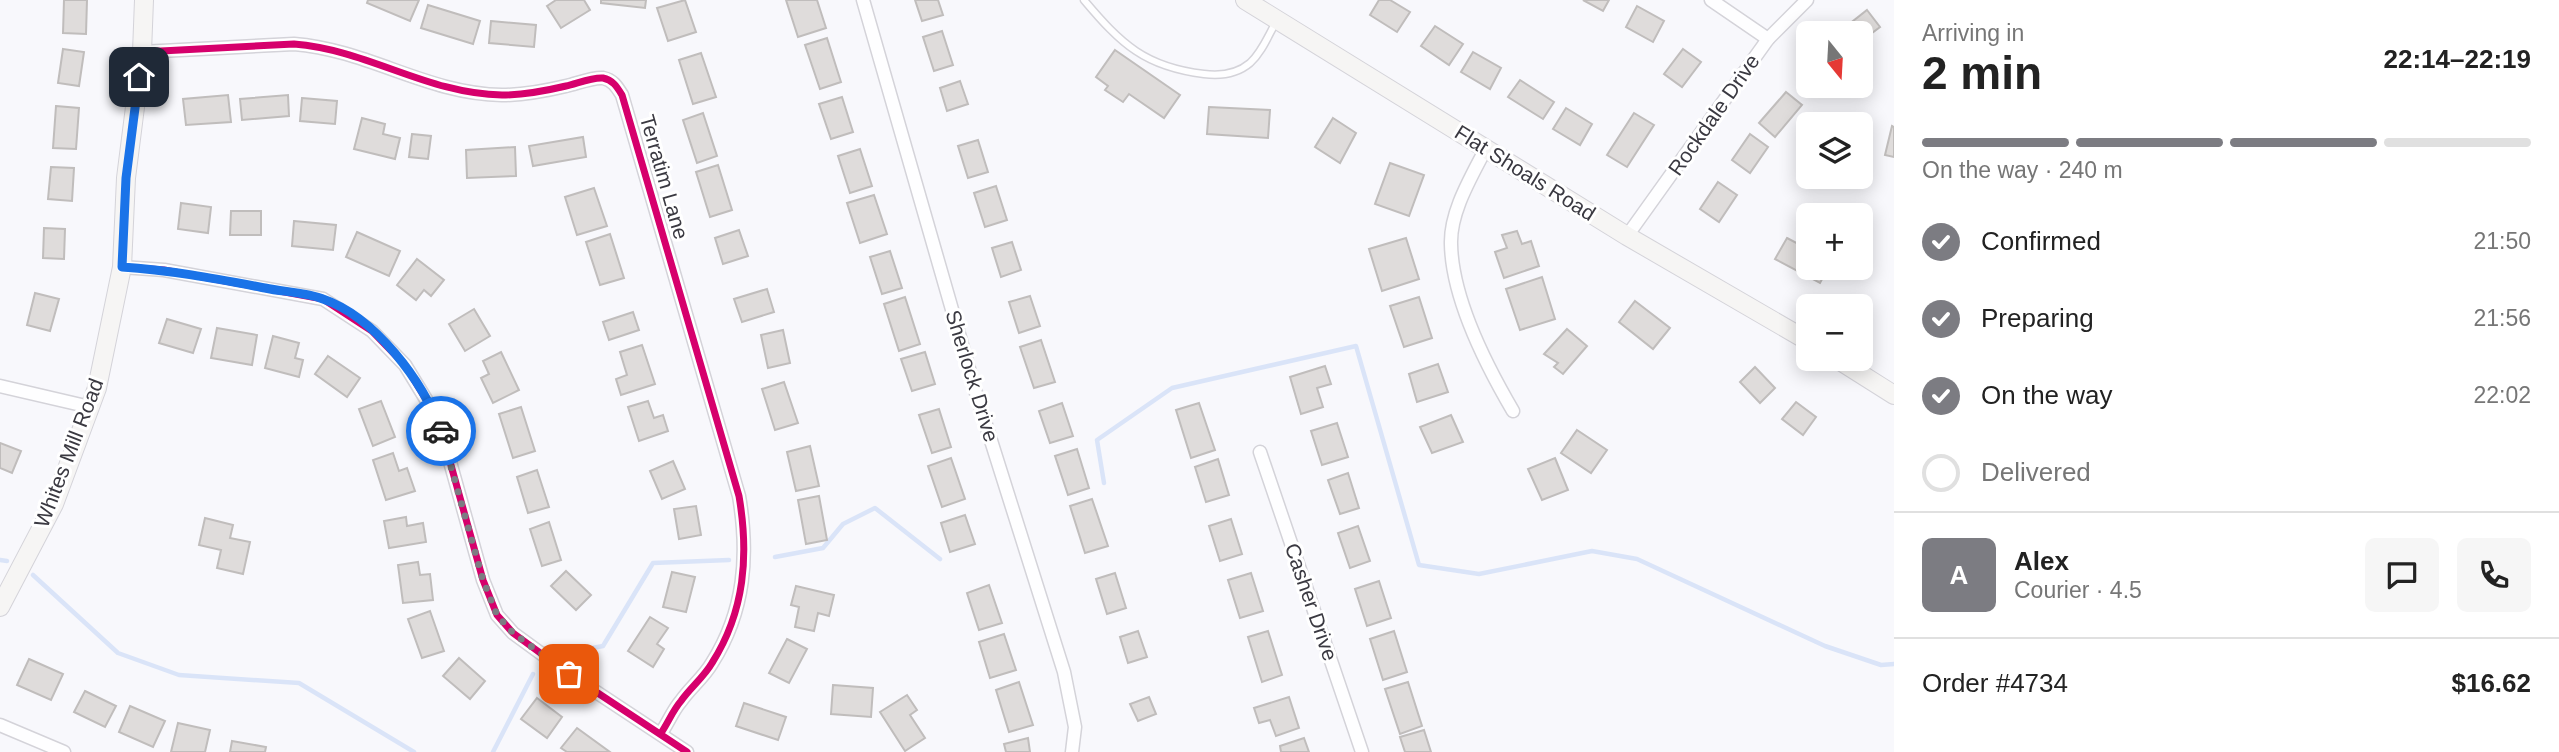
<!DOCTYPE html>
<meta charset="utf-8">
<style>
body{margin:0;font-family:Arial,sans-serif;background:#f6f6f6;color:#222;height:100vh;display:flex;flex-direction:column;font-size:26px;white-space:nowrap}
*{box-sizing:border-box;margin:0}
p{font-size:23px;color:#767676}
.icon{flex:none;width:38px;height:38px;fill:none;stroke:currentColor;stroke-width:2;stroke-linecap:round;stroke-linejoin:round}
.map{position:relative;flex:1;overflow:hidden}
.side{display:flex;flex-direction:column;background:#fff;width:665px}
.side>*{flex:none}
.needle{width:46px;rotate:162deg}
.controls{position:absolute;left:1796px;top:21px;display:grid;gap:14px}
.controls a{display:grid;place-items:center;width:77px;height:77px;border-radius:10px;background:#fff;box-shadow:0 4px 18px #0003;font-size:35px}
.pin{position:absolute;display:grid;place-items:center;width:60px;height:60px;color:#fff;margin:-30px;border-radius:14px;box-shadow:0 4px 10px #0006}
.courier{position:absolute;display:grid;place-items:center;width:70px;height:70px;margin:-35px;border:5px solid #1a73e8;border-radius:50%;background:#fff;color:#222;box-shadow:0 2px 9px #0007}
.summary em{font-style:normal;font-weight:600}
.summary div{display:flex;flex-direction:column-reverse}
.summary{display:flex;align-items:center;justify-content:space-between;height:119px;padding:0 28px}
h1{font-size:46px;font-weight:600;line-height:52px}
.bar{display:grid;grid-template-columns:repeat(4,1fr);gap:10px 7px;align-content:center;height:84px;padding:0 28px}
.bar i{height:9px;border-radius:5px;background:#e0e0e0}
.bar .current{background:#7c7c82}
.bar p{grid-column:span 4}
.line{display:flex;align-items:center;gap:18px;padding:0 28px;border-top:2px solid #e0e0e0}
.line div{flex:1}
.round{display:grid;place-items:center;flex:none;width:74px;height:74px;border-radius:10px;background:#f6f6f6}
ol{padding:0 28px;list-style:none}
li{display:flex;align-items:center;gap:21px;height:77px}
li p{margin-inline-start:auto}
li .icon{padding:7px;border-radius:50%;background:#7c7c82;color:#fff;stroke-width:4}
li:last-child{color:#767676}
li i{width:38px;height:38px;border:4px solid #e0e0e0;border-radius:50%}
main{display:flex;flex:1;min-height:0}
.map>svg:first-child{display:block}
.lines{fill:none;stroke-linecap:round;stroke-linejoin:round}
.stream{stroke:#dae4f8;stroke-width:4.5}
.building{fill:#dfdcdb;stroke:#c0bdbc;stroke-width:2}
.lane-casing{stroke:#d4d3d9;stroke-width:9}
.street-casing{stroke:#d4d3d9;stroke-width:15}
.secondary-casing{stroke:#d4d3d9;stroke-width:20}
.lane{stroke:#fefeff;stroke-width:6}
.street{stroke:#fefeff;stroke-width:12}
.secondary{stroke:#f6f5f4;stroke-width:18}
.cycleway-casing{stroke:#fff;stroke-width:11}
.cycleway{stroke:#d6006c;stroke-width:7}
.done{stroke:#7c7c82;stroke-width:7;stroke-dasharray:0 12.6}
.route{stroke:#1a73e8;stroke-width:9}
.labels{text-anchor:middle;stroke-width:6;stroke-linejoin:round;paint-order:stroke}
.street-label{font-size:21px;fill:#3a3941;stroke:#fff}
</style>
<main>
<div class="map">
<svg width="1894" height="752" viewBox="0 0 1894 752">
<rect width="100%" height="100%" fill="#f8f8fc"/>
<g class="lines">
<!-- stream -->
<g class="stream">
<path d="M1104,483L1097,440L1172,388L1356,346L1419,565L1479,574L1592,551L1637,559L1825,646L1881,665L1894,664"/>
<path d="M775,557L823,548L843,524L875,508L940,559"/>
<path d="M0,560L7,561"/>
<path d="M33,575L118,653L179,675L299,683L414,752"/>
<path d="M587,649L603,646L653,563L729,560"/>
<path d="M493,752L533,674"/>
</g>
</g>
<!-- building -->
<g class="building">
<path d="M64,0H87L86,34L63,33Z"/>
<path d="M368,0H419L410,21L367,3Z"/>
<path d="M556,0H584L590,10L561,28L547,6Z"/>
<path d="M601,0H646L645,8L601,3Z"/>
<path d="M685,0L696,32L668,41L657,8Z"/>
<path d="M786,0H817L826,28L798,37Z"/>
<path d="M915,0H938L943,15L922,21Z"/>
<path d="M1379,0H1390L1410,12L1397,32L1370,15Z"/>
<path d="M1583,0H1609L1603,11Z"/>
<path d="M428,5L480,21L473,44L421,28Z"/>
<path d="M1637,6L1664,21L1653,42L1626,27Z"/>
<path d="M1867,10L1880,27L1860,42V33H1846L1843,29Z"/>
<path d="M491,21L536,25L534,47L489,43Z"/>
<path d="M1435,26L1463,44L1449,65L1421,46Z"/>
<path d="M942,31L953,65L934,71L923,37Z"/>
<path d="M827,38L841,82L820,89L805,45Z"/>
<path d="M63,49L84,52L79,86L58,83Z"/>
<path d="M1683,49L1701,62L1682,87L1664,74Z"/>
<path d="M1115,50L1180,95L1164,118L1129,94L1123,102L1105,90L1108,86L1096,77Z"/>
<path d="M1473,52L1501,68L1490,89L1461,72Z"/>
<path d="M701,53L716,97L693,104L679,60Z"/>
<path d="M1520,80L1554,102L1543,119L1508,97Z"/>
<path d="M960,81L968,104L947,111L940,88Z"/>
<path d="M1786,92L1802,105L1775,137L1759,123Z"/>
<path d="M228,95L231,122L186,125L183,99Z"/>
<path d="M288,95L289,116L242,120L240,99Z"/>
<path d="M842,97L853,132L831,139L819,104Z"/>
<path d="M302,98L337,101L335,124L300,121Z"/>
<path d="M56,106L79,108L76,149L53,148Z"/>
<path d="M1209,107L1270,110L1268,138L1207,134Z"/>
<path d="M1566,108L1592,124L1580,145L1553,129Z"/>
<path d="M703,113L717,156L697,163L683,120Z"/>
<path d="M1634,113L1654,125L1627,167L1607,155Z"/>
<path d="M362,118L385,124L383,134L400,138L395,159L354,149Z"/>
<path d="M1333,118L1356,133L1340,163L1315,147Z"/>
<path d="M1892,126L1894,127V157L1885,155Z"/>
<path d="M412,134L431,136L428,159L409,157Z"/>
<path d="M1750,134L1768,147L1750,173L1732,160Z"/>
<path d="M583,137L586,157L533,166L529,146Z"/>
<path d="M978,140L988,172L968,178L958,146Z"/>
<path d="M515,147L516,176L467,178L466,150Z"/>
<path d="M860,149L872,186L850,193L838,156Z"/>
<path d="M1390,163L1424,175L1409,216L1375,204Z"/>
<path d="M718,165L732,210L710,217L696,172Z"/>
<path d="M51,167L74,168L72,201L48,199Z"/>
<path d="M1718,182L1737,195L1719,222L1700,209Z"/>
<path d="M996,186L1007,220L985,227L974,193Z"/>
<path d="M594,188L607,226L577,235L565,197Z"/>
<path d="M874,195L887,234L860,243L847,203Z"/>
<path d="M181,203L211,207L208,233L178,229Z"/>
<path d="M231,211H261V235H230Z"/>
<path d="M294,221L336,225L333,250L292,246Z"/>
<path d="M44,228L65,229L64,259L43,258Z"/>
<path d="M739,230L748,256L723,264L715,238Z"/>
<path d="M1517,231L1522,244L1531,241L1539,266L1504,278L1495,252L1507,248L1502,235Z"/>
<path d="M357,232L400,251L389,276L346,257Z"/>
<path d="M610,234L624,278L600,285L586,242Z"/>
<path d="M1406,238L1419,279L1382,291L1369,249Z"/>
<path d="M1787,238L1808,249V268H1828L1820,283L1775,259Z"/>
<path d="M1012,242L1021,270L1001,277L992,248Z"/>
<path d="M890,251L902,288L882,294L870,257Z"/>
<path d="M417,259L444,280L431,296L424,290L416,300L397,285Z"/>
<path d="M1542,277L1555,319L1520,330L1506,289Z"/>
<path d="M767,289L774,312L742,322L734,299Z"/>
<path d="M35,293L59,299L50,331L27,325Z"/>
<path d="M1030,296L1040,326L1019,333L1009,302Z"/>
<path d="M905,297L920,344L899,351L884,304Z"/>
<path d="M1419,297L1432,338L1404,347L1390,306Z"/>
<path d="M1635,301L1670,328L1653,349L1619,322Z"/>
<path d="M474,309L490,336L465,351L449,324Z"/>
<path d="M633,312L639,330L609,340L603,322Z"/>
<path d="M167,319L201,329L193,353L159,343Z"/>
<path d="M217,328L257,335L252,365L211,358Z"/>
<path d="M1567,329L1587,346L1563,374L1554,367L1558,363L1544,354Z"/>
<path d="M783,330L790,363L768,368L761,335Z"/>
<path d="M273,336L299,343L295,358L303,360L299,377L265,368Z"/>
<path d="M1041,340L1055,382L1034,388L1020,347Z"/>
<path d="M642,345L655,384L621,395L616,379L627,375L620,352Z"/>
<path d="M501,352L519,390L493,403L481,378L489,374L483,361Z"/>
<path d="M925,352L935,384L912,391L901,359Z"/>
<path d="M328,356L360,378L347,397L315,374Z"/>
<path d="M1438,364L1448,392L1417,402L1409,374Z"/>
<path d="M1325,366L1331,384L1317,388L1323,407L1301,414L1290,377Z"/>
<path d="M1755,367L1775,388L1760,403L1740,382Z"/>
<path d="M784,382L798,423L775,430L762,389Z"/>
<path d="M381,401L395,437L373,446L359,409Z"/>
<path d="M648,401L654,418L663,415L668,431L639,441L628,407Z"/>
<path d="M1796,402L1816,417L1803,435L1782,419Z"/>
<path d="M1062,403L1073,436L1050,443L1039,411Z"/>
<path d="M1199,403L1215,450L1191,458L1176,410Z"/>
<path d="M521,407L535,451L513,458L499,414Z"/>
<path d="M939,409L951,447L932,453L919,415Z"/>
<path d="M1451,415L1463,442L1432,453L1420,427Z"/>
<path d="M1337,423L1348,457L1322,465L1311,431Z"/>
<path d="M1577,430L1607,450L1591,473L1561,453Z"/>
<path d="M0,443L21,451L12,473L0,468Z"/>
<path d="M810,446L819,486L796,491L787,452Z"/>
<path d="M1077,449L1089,488L1068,495L1055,456Z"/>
<path d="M393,453L399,471L407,468L415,491L386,500L373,460Z"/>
<path d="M951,458L965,499L942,507L928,466Z"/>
<path d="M1555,458L1568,490L1542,500L1528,469Z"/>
<path d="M1218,459L1229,495L1206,502L1195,467Z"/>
<path d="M673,461L685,489L662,499L650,471Z"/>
<path d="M537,470L549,507L528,513L517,477Z"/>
<path d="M1348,473L1359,508L1340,514L1328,480Z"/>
<path d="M819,496L827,540L806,544L798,500Z"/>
<path d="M1092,499L1108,546L1085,553L1070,506Z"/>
<path d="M696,506L701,535L679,539L674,509Z"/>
<path d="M965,515L975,544L950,552L941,523Z"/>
<path d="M406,517L407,526L423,523L426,542L389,548L384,521Z"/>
<path d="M205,518L233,525L230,538L250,542L243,574L217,568L221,550L199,545Z"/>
<path d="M1231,519L1242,554L1220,561L1209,526Z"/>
<path d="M549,522L561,560L542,566L530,529Z"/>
<path d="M1358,526L1370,561L1350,568L1338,533Z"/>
<path d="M418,562L420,575L430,574L433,600L403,603L398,565Z"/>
<path d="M566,571L591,595L576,610L551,586Z"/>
<path d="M672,572L695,577L686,612L663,607Z"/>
<path d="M1115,573L1126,608L1107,614L1096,579Z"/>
<path d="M1251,573L1263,611L1240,618L1228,580Z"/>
<path d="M1379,581L1391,618L1367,626L1355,589Z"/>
<path d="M989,585L1002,623L979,630L967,593Z"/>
<path d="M796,586L834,595L829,616L818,613L814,631L795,627L799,607L791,605Z"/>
<path d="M430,611L444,651L422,658L408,619Z"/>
<path d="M650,617L668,628L657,644L664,649L653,667L628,651Z"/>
<path d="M1138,631L1147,657L1128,663L1120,637Z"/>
<path d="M1268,631L1282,675L1262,682L1248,637Z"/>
<path d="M1394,631L1407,672L1383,680L1370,639Z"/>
<path d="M1004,634L1016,670L990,678L979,642Z"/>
<path d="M787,639L807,649L789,683L769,673Z"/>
<path d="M459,658L485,681L470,699L443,676Z"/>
<path d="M29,659L63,674L51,700L17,685Z"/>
<path d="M1019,682L1033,725L1009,732L996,690Z"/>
<path d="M1408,682L1422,726L1400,734L1385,689Z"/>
<path d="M833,685L873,688L871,717L831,714Z"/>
<path d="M85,691L116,706L105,727L74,712Z"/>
<path d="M907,695L917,710L910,715L925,738L905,751L880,712Z"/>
<path d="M1149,697L1156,714L1138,721L1130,704Z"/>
<path d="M1289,697L1299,728L1276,736L1270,720L1259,723L1254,708Z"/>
<path d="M537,698L562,717L547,738L521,719Z"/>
<path d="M744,703L786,717L778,740L736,726Z"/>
<path d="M130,706L165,721L153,747L119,732Z"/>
<path d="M178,723L210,730L205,752H171Z"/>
<path d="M577,728L610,752H567L561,748Z"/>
<path d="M1424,730L1431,752H1405L1400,737Z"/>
<path d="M1028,738L1030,752H1006L1004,744Z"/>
<path d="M1304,738L1309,752H1281L1280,746Z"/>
<path d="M232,741L266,747L265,752H230Z"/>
</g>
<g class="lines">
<!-- lane casing -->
<g class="lane-casing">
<path id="lane" d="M1084,0C1121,44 1145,67 1204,74C1220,76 1237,74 1250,63C1262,52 1268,36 1276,22"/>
</g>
<!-- street casing -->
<g class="street-casing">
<g id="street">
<path d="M863,0L976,393L1064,672L1075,727L1072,752"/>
<path d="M1711,0L1768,39"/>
<path d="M142,52L294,44C369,50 427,94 502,95C524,95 545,91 566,86C576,84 592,77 603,78C613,80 617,87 622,95L739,496C749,555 745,611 712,663C704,677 690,688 681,701C673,710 668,723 661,733"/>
<path d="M1486,148C1472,176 1450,211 1451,244C1452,298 1486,365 1513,411"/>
<path d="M1627,236L1768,39L1807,0"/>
<path d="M122,267L164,270L323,299L372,331L405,365L430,406L447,451L483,580L497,615L513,633L569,674L687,752"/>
<path d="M0,386L90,407"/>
<path d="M1260,452L1362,752"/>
<path d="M0,725L64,752"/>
</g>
</g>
<!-- secondary casing -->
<g class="secondary-casing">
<g id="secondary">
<path d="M1245,0L1627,236L1808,341"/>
<path d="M1837,359L1894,395"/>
<path d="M0,607L54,504L97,388L122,267L126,178L142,52L144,0"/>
</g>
</g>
<!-- lane -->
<use href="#lane" class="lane"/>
<!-- street -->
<use href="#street" class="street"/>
<!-- secondary -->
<use href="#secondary" class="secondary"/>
<!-- cycleway casing -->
<g class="cycleway-casing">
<g id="cycleway">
<path d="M142,52L294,44C369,50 427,94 502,95C524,95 545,91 566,86C576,84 592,77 603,78C613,80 617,87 622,95L739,496C749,555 745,611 712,663C704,677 690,688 681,701C673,710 668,723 661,733"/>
<path d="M122,267L164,270L323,299L372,331L405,365L430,406L447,451L483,580L497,615L513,633L569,674L687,752"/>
</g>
</g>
<!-- cycleway -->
<use href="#cycleway" class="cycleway"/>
</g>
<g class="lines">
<!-- done -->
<path class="done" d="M441,431L483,580L497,615L513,633L569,674"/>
<!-- route -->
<path class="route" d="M139,77L126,178L122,267C170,270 217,279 265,288C283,292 305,292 323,299C375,317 423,381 441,431"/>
</g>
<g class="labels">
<!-- street labels -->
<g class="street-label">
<text transform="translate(1714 115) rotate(-55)" y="7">Rockdale Drive</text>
<text transform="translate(1525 173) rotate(32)" y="7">Flat Shoals Road</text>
<text transform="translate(664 177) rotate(74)" y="7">Terratim Lane</text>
<text transform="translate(972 376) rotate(73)" y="7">Sherlock Drive</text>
<text transform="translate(69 453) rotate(-69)" y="7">Whites Mill Road</text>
<text transform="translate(1311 602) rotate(71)" y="7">Casher Drive</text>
</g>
</g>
</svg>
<div class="controls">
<a><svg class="needle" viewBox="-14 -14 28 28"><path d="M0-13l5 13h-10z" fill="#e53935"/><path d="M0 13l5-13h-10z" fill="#767676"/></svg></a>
<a><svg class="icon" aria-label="layers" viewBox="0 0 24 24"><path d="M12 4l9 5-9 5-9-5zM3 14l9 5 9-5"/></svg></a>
<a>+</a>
<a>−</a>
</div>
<div class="pin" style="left:569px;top:674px;background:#ea580c"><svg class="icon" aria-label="bag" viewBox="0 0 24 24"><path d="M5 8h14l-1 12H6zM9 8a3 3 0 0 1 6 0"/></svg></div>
<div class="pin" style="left:139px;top:77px;background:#1f2937"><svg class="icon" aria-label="home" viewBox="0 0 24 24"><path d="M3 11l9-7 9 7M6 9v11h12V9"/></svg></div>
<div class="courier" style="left:441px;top:431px"><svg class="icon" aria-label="car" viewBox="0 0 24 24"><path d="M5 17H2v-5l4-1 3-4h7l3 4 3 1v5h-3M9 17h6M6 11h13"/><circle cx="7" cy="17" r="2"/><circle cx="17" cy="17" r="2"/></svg></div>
</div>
<section class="side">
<div class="summary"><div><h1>2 min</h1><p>Arriving in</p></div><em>22:14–22:19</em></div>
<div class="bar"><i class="current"></i><i class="current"></i><i class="current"></i><i></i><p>On the way · 240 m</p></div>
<ol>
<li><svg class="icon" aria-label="check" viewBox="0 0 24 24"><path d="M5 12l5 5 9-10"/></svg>Confirmed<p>21:50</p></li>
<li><svg class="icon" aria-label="check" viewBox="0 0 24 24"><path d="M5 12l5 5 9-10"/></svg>Preparing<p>21:56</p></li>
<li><svg class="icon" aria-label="check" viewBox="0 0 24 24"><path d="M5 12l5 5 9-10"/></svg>On the way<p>22:02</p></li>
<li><i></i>Delivered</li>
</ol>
<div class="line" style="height:126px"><b class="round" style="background:#7c7c82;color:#fff">A</b><div><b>Alex</b><p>Courier · 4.5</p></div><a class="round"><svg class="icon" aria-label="chat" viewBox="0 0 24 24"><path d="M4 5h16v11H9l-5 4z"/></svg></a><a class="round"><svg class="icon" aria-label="phone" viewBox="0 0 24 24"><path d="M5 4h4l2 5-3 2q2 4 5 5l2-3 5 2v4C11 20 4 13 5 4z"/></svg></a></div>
<div class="line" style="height:91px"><div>Order #4734</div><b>$16.62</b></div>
</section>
</main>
